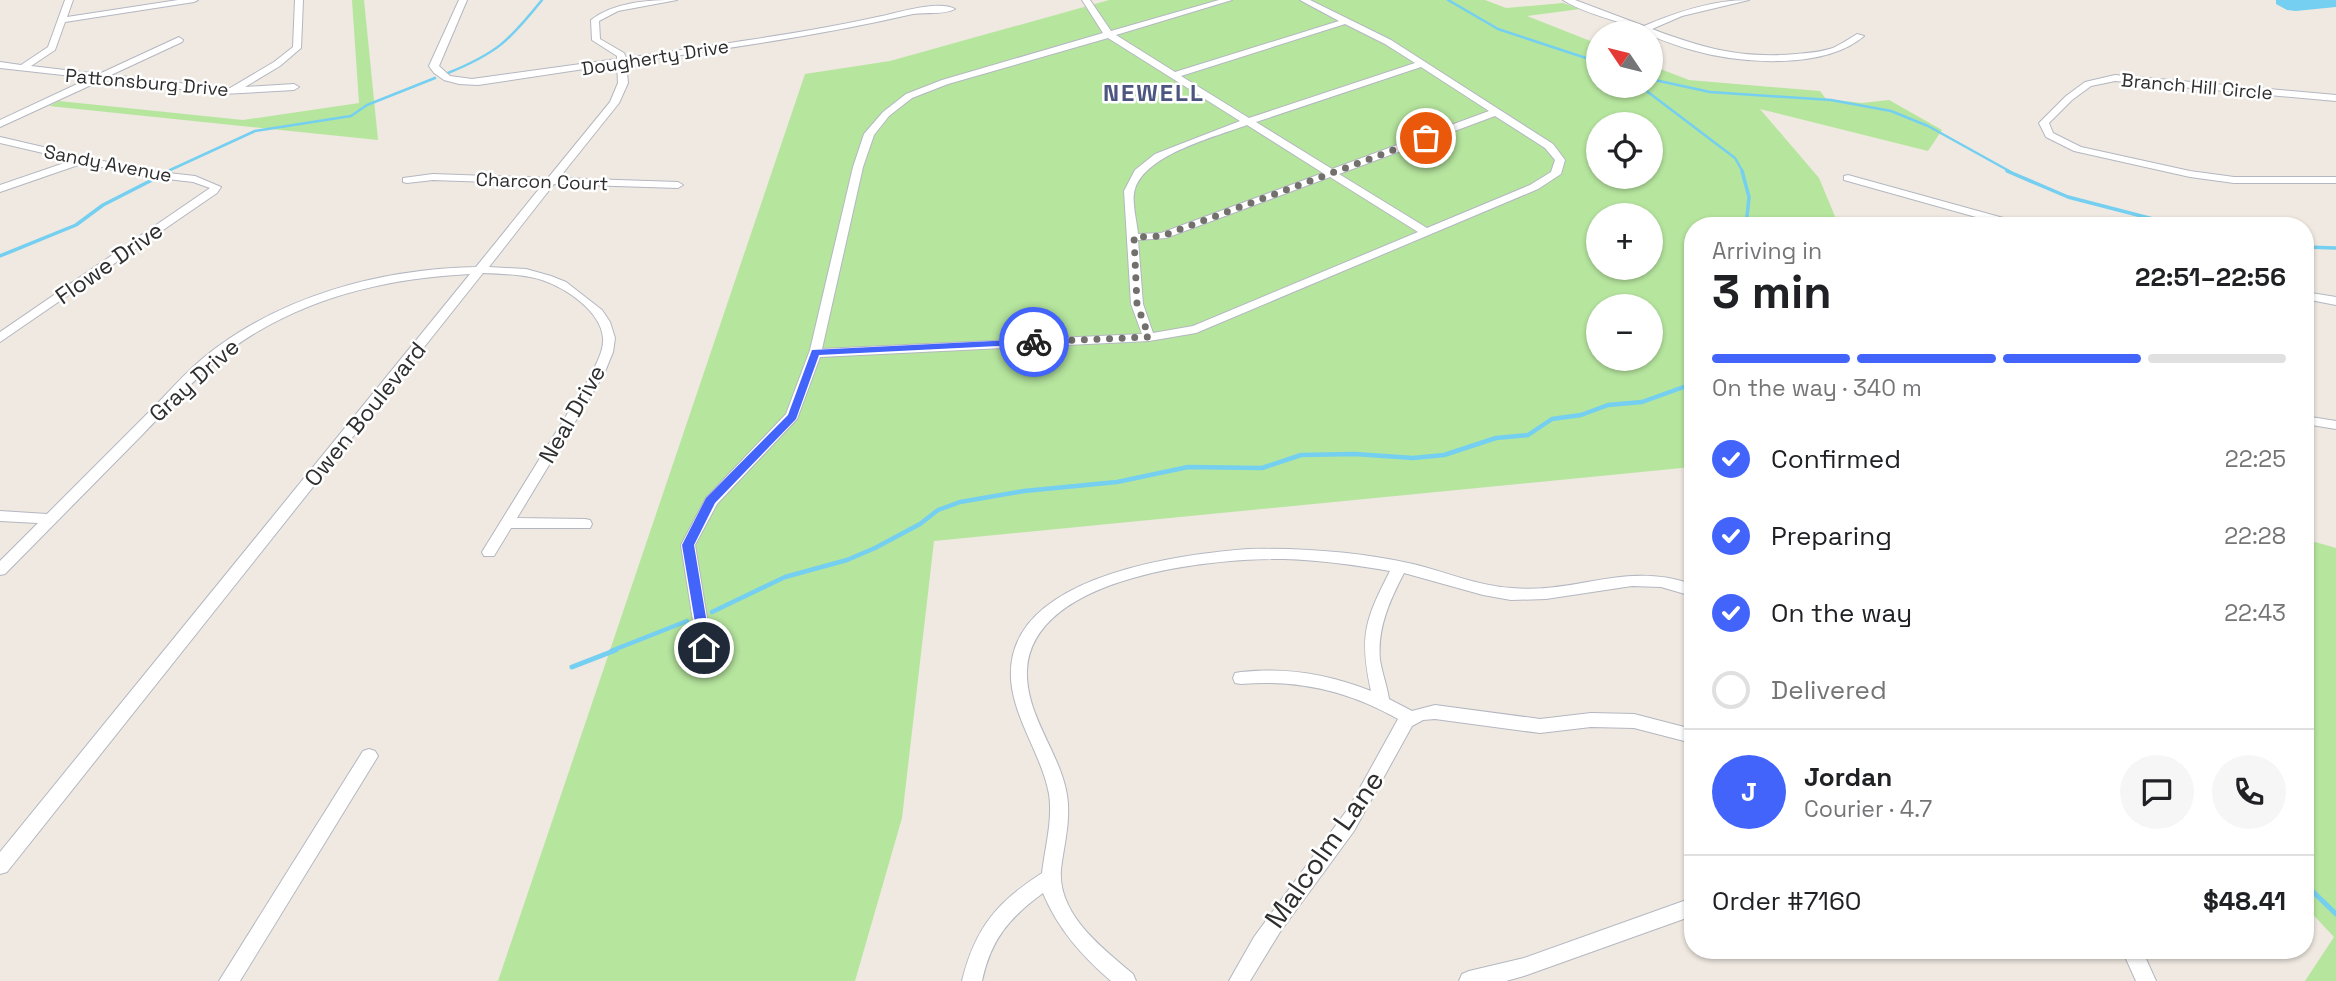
<!DOCTYPE html>
<meta charset="utf-8">
<style>
body{margin:0;font-family:"Space Grotesk",sans-serif;background:#f6f6f6;color:#202124;height:100vh;display:flex;flex-direction:column;font-size:26px;white-space:nowrap}
*{box-sizing:border-box;margin:0}
p{font-size:23px;color:#757577}
.icon{flex:none;width:38px;height:38px;fill:none;stroke:currentColor;stroke-width:2;stroke-linecap:round;stroke-linejoin:round}
.map{position:relative;flex:1;overflow:hidden}
.sheet{position:absolute;left:1684px;top:217px;width:630px;height:742px;display:flex;flex-direction:column;background:#fff;border-radius:28px;box-shadow:0 2px 5px #0004}
.sheet>*{flex:none}
.needle{width:46px;rotate:305deg}
.buttons{position:absolute;left:1586px;top:21px;display:grid;gap:14px}
.buttons a{display:grid;place-items:center;width:77px;height:77px;border-radius:50%;background:#fff;box-shadow:0 2px 5px #0004;font-size:35px}
.pin{position:absolute;display:grid;place-items:center;width:60px;height:60px;color:#fff;margin:-30px;border:4px solid #fff;border-radius:50%;box-shadow:0 2px 7px #0007}
.courier{position:absolute;display:grid;place-items:center;width:70px;height:70px;margin:-35px;border:5px solid #4264fb;border-radius:50%;background:#fff;color:#222;box-shadow:0 2px 9px #0007}
.head em{font-style:normal;font-weight:700}
.head div{display:flex;flex-direction:column-reverse}
.head{display:flex;align-items:center;justify-content:space-between;height:119px;padding:0 28px}
h1{font-size:46px;font-weight:700;line-height:52px}
.bar{display:grid;grid-template-columns:repeat(4,1fr);gap:10px 7px;align-content:center;height:84px;padding:0 28px}
.bar i{height:9px;border-radius:5px;background:#e0e0e0}
.bar .current{background:#4264fb}
.bar p{grid-column:span 4}
.line{display:flex;align-items:center;gap:18px;padding:0 28px;border-top:2px solid #e0e0e0}
.line div{flex:1}
.round{display:grid;place-items:center;flex:none;width:74px;height:74px;border-radius:37px;background:#f6f6f6}
ol{padding:0 28px;list-style:none}
li{display:flex;align-items:center;gap:21px;height:77px}
li p{margin-inline-start:auto}
li .icon{padding:7px;border-radius:50%;background:#4264fb;color:#fff;stroke-width:4}
li:last-child{color:#757577}
li i{width:38px;height:38px;border:4px solid #e0e0e0;border-radius:50%}
.map>svg:first-child{display:block}
.green{fill:#b6e59e;fill-rule:evenodd}
.water{fill:#75cff0}
.lines{fill:none;stroke-linecap:round;stroke-linejoin:round}
.stream-far3{stroke:#75cff0;stroke-width:2.5}
.stream-far2{stroke:#75cff0;stroke-width:3.5}
.stream-far1{stroke:#75cff0;stroke-width:4.5}
.stream{stroke:#75cff0;stroke-width:5}
.street-casing{stroke:#b4b7c1;stroke-width:2}
.street{fill:#fff;fill-rule:evenodd}
.route{fill:#4264fb}
.done{stroke:#726f6d;stroke-width:7;stroke-dasharray:0 12.6}
.labels{text-anchor:middle;stroke-width:5;stroke-linejoin:round;paint-order:stroke}
.far-street-label{font-size:19px;fill:#2e2e2e;stroke:#fff}
.street-label{font-size:23px;fill:#2e2e2e;stroke:#fff}
.far-district-label{font-size:24px;font-weight:bold;letter-spacing:2px;fill:#4d5680;stroke:#fff}
.near-street-label{font-size:28px;fill:#2e2e2e;stroke:#fff}
</style>
<div class="map">
<svg width="2336" height="981" viewBox="0 0 2336 981">
<rect width="100%" height="100%" fill="#efe9e1"/>
<!-- green -->
<g class="green">
<path d="M352,0H364L378,140L49,106L59,101L243,120L359,103Z"/>
<path d="M1109,0H1485L1506,8L1563,3L1580,9L1527,16L1598,44V86H1650V65L1689,80L1820,91L1826,99L1862,103L1889,100L1942,130L1928,151L1760,109L1819,178L1839,226H1692V467L934,541L902,818L855,981H498L805,74L890,61ZM1598,124H1650V177H1598ZM1598,215H1650V268H1598ZM1598,306H1650V359H1598Z"/>
<path d="M2305,539L2336,548V981H2305L2334,937L2305,906Z"/>
</g>
<!-- water -->
<path class="water" d="M2276,0H2336V7L2296,11L2287,10L2276,4Z"/>
<g class="lines">
<!-- stream-far3 -->
<g class="stream-far3">
<path d="M1448,0L1498,29L1598,62"/>
<path d="M448,73C497,53 509,41 542,0"/>
<path d="M1650,79L1710,92L1831,100L1891,111L1928,126L2011,172"/>
<path d="M1640,86L1735,158L1743,172"/>
<path d="M168,171L255,131L351,116L367,105L435,78"/>
</g>
<!-- stream-far2 -->
<g class="stream-far2">
<path d="M1742,171L1749,197L1746,226"/>
<path d="M2007,171L2068,197L2180,226"/>
<path d="M2305,247L2336,248"/>
<path d="M0,256L76,225L103,205L154,179"/>
<path d="M1687,386L1692,384"/>
</g>
<!-- stream-far1 -->
<g class="stream-far1">
<path d="M712,612L785,577L847,560L875,548L920,524L938,510L960,502L1024,491L1117,482L1188,467L1262,468L1301,455L1355,454L1413,458L1444,455L1496,438L1528,435L1552,419L1581,415L1608,405L1642,402L1692,384"/>
<path d="M611,651L687,621"/>
</g>
<!-- stream -->
<g class="stream">
<path d="M572,667L616,650"/>
<path d="M2305,884L2336,914"/>
</g>
<!-- street casing -->
<g class="street-casing">
<g id="street">
<path d="M65,0H73L67,17L178,0H198L194,2L65,22L55,50L31,66L99,74L179,37L183,40L182,42L111,75L223,88H230L274,62L293,47L295,0H303L301,48L280,66L245,87L294,84L299,87L294,90L223,94L102,80L0,127V120L90,78L0,68V62L21,65L48,47Z"/>
<path d="M459,0H467L439,66L450,76L472,79L617,59V56L592,40L591,20C614,2 648,0 677,0L618,11L599,21L600,39L624,53L626,58C711,45 797,35 882,16C900,12 939,0 955,9C945,15 926,12 913,14C818,36 722,49 626,63L628,83L619,103L559,178L678,182L683,185L678,188L554,184L489,267L526,269L551,276L566,282L602,310L610,322L615,338L613,352L604,374L517,518L585,519L590,520L592,524L590,528H511L494,556H484L482,552L592,374C596,363 604,351 603,338C601,311 566,288 542,280C523,274 503,274 483,273L7,872L0,874V852L470,274C395,278 323,293 257,332C212,358 179,397 143,434C97,481 51,527 5,574L0,575V561L38,523L0,521V511L47,514C81,480 115,446 149,412C167,394 183,375 202,359C278,296 380,269 476,267L543,184L433,180L407,183L403,182V178L433,174L548,178L610,102L618,83L617,64L478,85L459,84L444,80L434,73L429,66Z"/>
<path d="M1082,0H1090L1111,31L1219,0H1232L1116,35L1175,72L1339,21L1300,0H1310L1391,40L1553,144L1565,160L1561,174L1538,189L1196,333L1149,341L820,357L797,419L717,504L695,545L712,648L710,652L704,654L698,652L681,545L706,498L786,414L810,350L853,167L864,134L883,112L906,94L942,80L1103,33ZM1345,24L1385,44L1415,63L1249,118L1181,76ZM1108,38L1240,121L1155,154L1135,170L1124,191L1131,304L1142,334L822,349L863,167L874,135L889,116L912,98L948,84ZM1421,67L1489,111L1332,169L1256,122ZM1495,116L1545,148L1555,160L1551,172L1530,185L1427,228L1339,174ZM1247,125L1323,173L1161,233L1138,234C1137,221 1131,201 1135,189C1146,154 1215,137 1247,125ZM1330,177L1418,232L1193,326L1153,333L1143,304L1138,240L1166,238Z"/>
<path d="M1563,0H1575L1644,26C1677,12 1713,0 1749,0L1682,16L1652,29C1702,48 1741,59 1796,54C1808,53 1821,52 1833,48C1841,44 1849,39 1857,34L1864,36C1825,70 1740,64 1692,50C1666,43 1643,32 1618,22C1600,16 1578,10 1563,0Z"/>
<path d="M2115,75L2336,95V101L2115,81L2091,86L2072,100L2049,123L2053,133L2081,147L2190,171L2234,177H2336V183H2234L2190,177L2074,151L2046,137L2039,123L2066,96L2085,82Z"/>
<path d="M0,137L142,170L195,176L221,187L217,193L0,342V332L210,188L193,182L142,176L84,163L0,192V185L73,160L0,143Z"/>
<path d="M1848,175L2025,224L2026,226H2008L1844,180V176Z"/>
<path d="M2305,292L2336,297V305L2305,299Z"/>
<path d="M2305,416L2336,421V429L2305,424Z"/>
<path d="M1248,549C1303,548 1359,552 1413,564C1446,572 1478,586 1512,588C1578,594 1624,561 1692,584V596L1661,587L1632,586L1546,599L1511,600L1483,595L1404,573C1390,600 1377,628 1380,660C1382,673 1387,685 1389,699L1412,711L1435,705L1540,719L1591,713L1634,714L1692,729V743L1634,728L1591,727L1540,733L1435,719L1423,720L1412,726L1354,831L1280,932L1250,981H1229L1254,937L1350,806L1398,719C1349,691 1298,679 1241,684L1235,683L1233,678L1235,673L1241,672C1287,667 1328,674 1371,691C1359,636 1365,620 1390,571C1355,565 1320,560 1284,559C1214,558 1032,575 1027,670C1025,715 1060,752 1067,795C1071,820 1064,845 1061,869C1057,914 1102,948 1133,974L1136,981H1111C1082,956 1058,929 1043,893C1009,918 991,939 982,981H962C975,928 997,902 1042,873C1045,847 1053,820 1049,794C1042,757 1018,725 1012,688C995,578 1173,555 1248,549Z"/>
<path d="M369,749L375,751L378,756L375,761L240,981H219L363,751Z"/>
<path d="M1692,898V916L1524,976L1506,981H1459L1462,974L1469,971L1524,958Z"/>
<path d="M2122,950H2142L2156,981H2136Z"/>
</g>
</g>
<!-- street -->
<use href="#street" class="street"/>
</g>
<!-- route -->
<path class="route" d="M1034,339L1039,342L1038,344L819,355L796,419L715,503L694,545L711,648L704,653L700,652L682,545L706,498L788,415L812,350Z"/>
<g class="lines">
<!-- done -->
<path class="done" d="M1034,342L1149,337L1137,304L1134,237L1162,236L1426,138"/>
</g>
<g class="labels">
<!-- far-street labels -->
<g class="far-street-label">
<text transform="translate(655 57) rotate(-9)" y="7">Dougherty Drive</text>
<text transform="translate(147 82) rotate(5)" y="7">Pattonsburg Drive</text>
<text transform="translate(2197 86) rotate(5)" y="7">Branch Hill Circle</text>
<text transform="translate(108 163) rotate(11)" y="7">Sandy Avenue</text>
<text transform="translate(542 181) rotate(2)" y="7">Charcon Court</text>
</g>
<!-- street labels -->
<g class="street-label">
<text transform="translate(109 263) rotate(-35)" y="8">Flowe Drive</text>
<text transform="translate(194 380) rotate(-42)" y="8">Gray Drive</text>
<text transform="translate(365 414) rotate(-51)" y="8">Owen Boulevard</text>
<text transform="translate(572 414) rotate(-60)" y="8">Neal Drive</text>
</g>
<!-- far-district labels -->
<g class="far-district-label">
<text x="1154" y="101">NEWELL</text>
</g>
<!-- near-street labels -->
<g class="near-street-label">
<text transform="translate(1324 849) rotate(-55)" y="10">Malcolm Lane</text>
</g>
</g>
</svg>
<div class="buttons">
<a><svg class="needle" viewBox="-14 -14 28 28"><path d="M0-13l5 13h-10z" fill="#e53935"/><path d="M0 13l5-13h-10z" fill="#757577"/></svg></a>
<a><svg class="icon" aria-label="locate" viewBox="0 0 24 24"><circle cx="12" cy="12" r="6"/><path d="M12 2v4M12 18v4M2 12h4M18 12h4"/></svg></a>
<a>+</a>
<a>−</a>
</div>
<div class="pin" style="left:1426px;top:138px;background:#ea580c"><svg class="icon" aria-label="bag" viewBox="0 0 24 24"><path d="M5 8h14l-1 12H6zM9 8a3 3 0 0 1 6 0"/></svg></div>
<div class="pin" style="left:704px;top:648px;background:#1f2937"><svg class="icon" aria-label="home" viewBox="0 0 24 24"><path d="M3 11l9-7 9 7M6 9v11h12V9"/></svg></div>
<div class="courier" style="left:1034px;top:342px"><svg class="icon" aria-label="bike" viewBox="0 0 24 24"><circle cx="6" cy="16" r="4"/><circle cx="18" cy="16" r="4"/><path d="M6 16l4-8h5l3 8M10 8l3 8H6M13 5h3"/></svg></div>
<section class="sheet">
<div class="head"><div><h1>3 min</h1><p>Arriving in</p></div><em>22:51–22:56</em></div>
<div class="bar"><i class="current"></i><i class="current"></i><i class="current"></i><i></i><p>On the way · 340 m</p></div>
<ol>
<li><svg class="icon" aria-label="check" viewBox="0 0 24 24"><path d="M5 12l5 5 9-10"/></svg>Confirmed<p>22:25</p></li>
<li><svg class="icon" aria-label="check" viewBox="0 0 24 24"><path d="M5 12l5 5 9-10"/></svg>Preparing<p>22:28</p></li>
<li><svg class="icon" aria-label="check" viewBox="0 0 24 24"><path d="M5 12l5 5 9-10"/></svg>On the way<p>22:43</p></li>
<li><i></i>Delivered</li>
</ol>
<div class="line" style="height:126px"><b class="round" style="background:#4264fb;color:#fff">J</b><div><b>Jordan</b><p>Courier · 4.7</p></div><a class="round"><svg class="icon" aria-label="chat" viewBox="0 0 24 24"><path d="M4 5h16v11H9l-5 4z"/></svg></a><a class="round"><svg class="icon" aria-label="phone" viewBox="0 0 24 24"><path d="M5 4h4l2 5-3 2q2 4 5 5l2-3 5 2v4C11 20 4 13 5 4z"/></svg></a></div>
<div class="line" style="height:91px"><div>Order #7160</div><b>$48.41</b></div>
</section>
</div>
